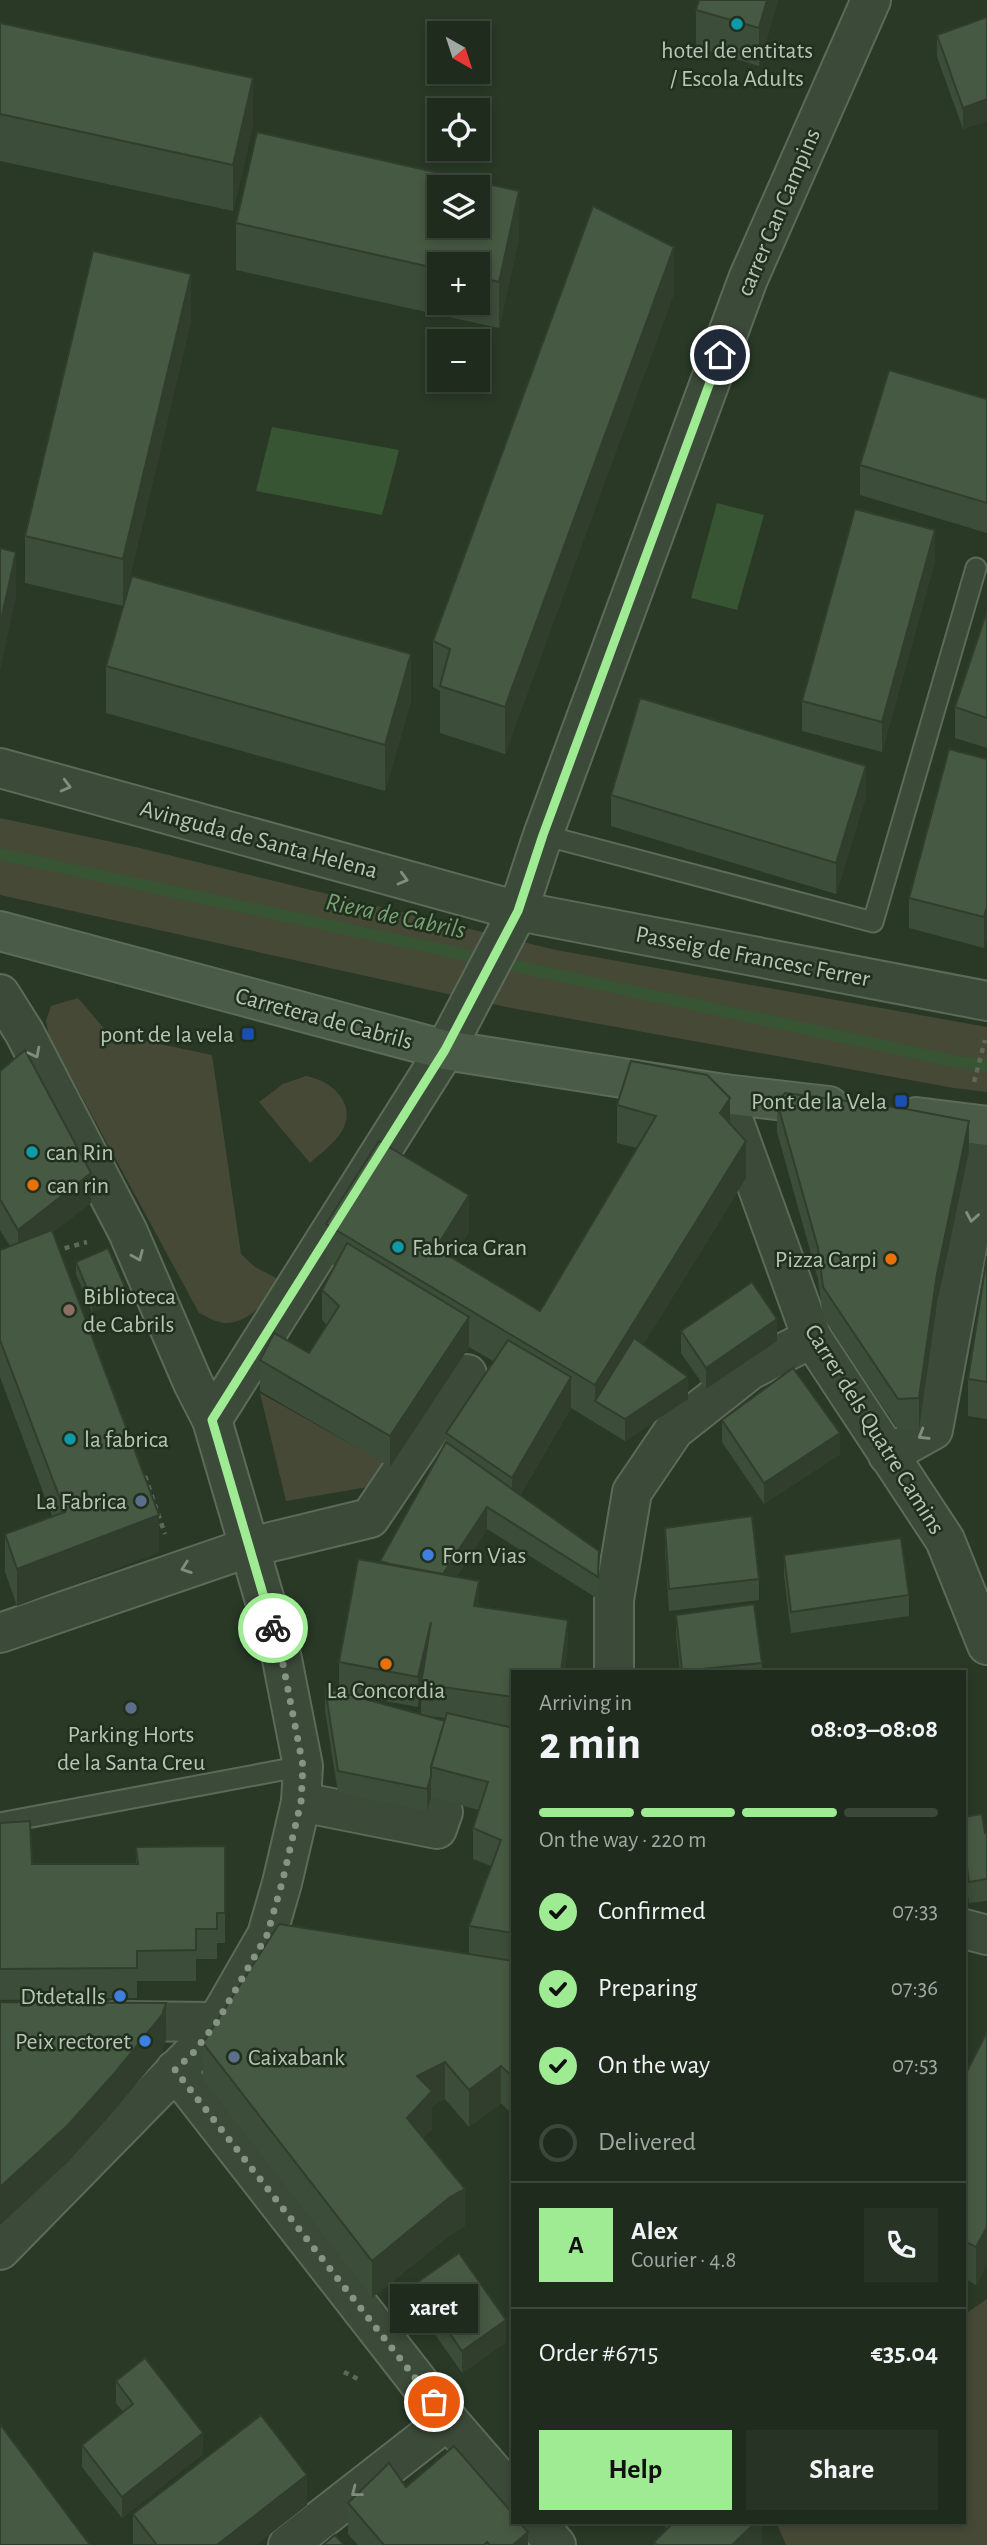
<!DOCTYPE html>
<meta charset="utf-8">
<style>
body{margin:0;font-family:"Alegreya Sans",sans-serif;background:#273325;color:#f1f3f6;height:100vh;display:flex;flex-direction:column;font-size:26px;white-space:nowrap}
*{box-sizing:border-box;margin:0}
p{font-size:23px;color:#a1a7a3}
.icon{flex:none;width:38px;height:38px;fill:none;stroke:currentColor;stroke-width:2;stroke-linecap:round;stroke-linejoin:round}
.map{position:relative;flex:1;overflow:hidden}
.drawer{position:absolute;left:511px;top:1670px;width:455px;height:854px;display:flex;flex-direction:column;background:#1f2b1c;border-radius:0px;box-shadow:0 4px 10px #0003,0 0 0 2px #3c473b}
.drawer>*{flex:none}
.needle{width:46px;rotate:141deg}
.tools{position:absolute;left:427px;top:21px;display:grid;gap:14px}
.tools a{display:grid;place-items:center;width:63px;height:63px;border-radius:0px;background:#1f2b1c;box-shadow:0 4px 10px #0003,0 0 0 2px #3c473b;font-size:35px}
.pin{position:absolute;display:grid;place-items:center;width:60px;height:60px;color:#fff;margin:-30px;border:4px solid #fff;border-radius:50%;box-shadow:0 2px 7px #0007}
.courier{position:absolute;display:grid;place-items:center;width:70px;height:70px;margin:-35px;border:5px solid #9eeb94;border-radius:50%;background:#fff;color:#222;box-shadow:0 2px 9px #0007}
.bubble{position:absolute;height:49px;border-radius:0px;background:#1f2b1c;box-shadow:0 4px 10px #0003,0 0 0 2px #3c473b;font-size:23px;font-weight:600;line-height:49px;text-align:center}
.overview em{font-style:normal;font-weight:600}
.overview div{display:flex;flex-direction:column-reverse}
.overview{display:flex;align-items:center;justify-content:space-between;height:119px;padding:0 28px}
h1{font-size:46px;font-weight:600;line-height:52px}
.bar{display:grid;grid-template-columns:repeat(4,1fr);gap:10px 7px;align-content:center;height:84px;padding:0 28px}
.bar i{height:9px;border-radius:5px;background:#3c473b}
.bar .current{background:#9eeb94}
.bar p{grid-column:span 4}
.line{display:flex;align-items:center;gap:18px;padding:0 28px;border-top:2px solid #3c473b}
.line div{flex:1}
.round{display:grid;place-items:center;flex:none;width:74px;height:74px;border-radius:0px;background:#273325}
ol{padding:0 28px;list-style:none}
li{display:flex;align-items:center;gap:21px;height:77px}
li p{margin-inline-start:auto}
li .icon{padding:7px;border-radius:50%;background:#9eeb94;color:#111;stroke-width:4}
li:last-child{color:#a1a7a3}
li i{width:38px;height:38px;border:4px solid #3c473b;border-radius:50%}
.action{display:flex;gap:14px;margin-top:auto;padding:14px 28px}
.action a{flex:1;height:80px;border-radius:0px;background:#9eeb94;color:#111;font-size:28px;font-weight:600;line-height:80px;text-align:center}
.action a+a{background:#273325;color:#f1f3f6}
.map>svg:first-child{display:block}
.green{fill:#464936}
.water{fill:#375433}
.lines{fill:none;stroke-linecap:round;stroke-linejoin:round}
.stream{stroke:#375433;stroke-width:12}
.lane-casing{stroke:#5c6a5a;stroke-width:23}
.street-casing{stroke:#5c6a5a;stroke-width:42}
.secondary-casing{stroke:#5c6a5a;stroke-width:42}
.path{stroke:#5f6856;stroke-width:4.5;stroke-dasharray:5 5;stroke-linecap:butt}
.lane{stroke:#3c4a39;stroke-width:19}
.street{stroke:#3c4a39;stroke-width:38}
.secondary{stroke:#4a5c48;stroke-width:38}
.wall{fill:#3c4d39;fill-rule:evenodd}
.shaded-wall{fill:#313e2e}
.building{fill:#465942;stroke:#313e2e;stroke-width:2;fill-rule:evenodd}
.oneway{stroke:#808e7d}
.done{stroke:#859483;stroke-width:7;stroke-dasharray:0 12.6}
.route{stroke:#9eeb94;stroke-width:9}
.culture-dot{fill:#0f9aa8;stroke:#212f1e;stroke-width:2.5}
.transit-dot{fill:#1a4fb4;stroke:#212f1e;stroke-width:2.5}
.food-dot{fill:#e8710a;stroke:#212f1e;stroke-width:2.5}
.education-dot{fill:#8d6e63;stroke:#212f1e;stroke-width:2.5}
.service-dot{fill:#5c6f8a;stroke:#212f1e;stroke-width:2.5}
.shop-dot{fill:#3f7fe0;stroke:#212f1e;stroke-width:2.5}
.labels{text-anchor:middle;stroke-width:5;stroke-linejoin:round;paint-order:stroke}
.poi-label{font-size:24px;fill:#b7c5b5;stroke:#212f1e;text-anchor:start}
.street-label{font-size:24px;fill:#b7c5b5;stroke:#212f1e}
.water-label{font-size:26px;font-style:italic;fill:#79a072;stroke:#212f1e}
</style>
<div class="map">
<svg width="987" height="2545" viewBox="0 0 987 2545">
<rect width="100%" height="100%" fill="#293926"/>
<!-- green -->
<g class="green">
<path d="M0,818L140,848L556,950L987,1027V1092L954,1088L511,1008L0,895Z"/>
<path d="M78,998L108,1033L212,1055L241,1254L255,1267L280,1280C267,1300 252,1322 225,1323C217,1323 206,1316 199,1313L49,1036L46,1021L51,1006Z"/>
<path d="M306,1076C331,1080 358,1104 342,1131C334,1144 321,1153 310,1163L259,1102L283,1084Z"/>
<path d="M260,1393L388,1465L374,1486L286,1501Z"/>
<path d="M987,2299V2545H786L776,2522H964V2315Z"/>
</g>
<!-- water -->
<g class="water">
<path d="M272,427L399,450L382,515L256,491Z"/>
<path d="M717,503L764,515L737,610L691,598Z"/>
</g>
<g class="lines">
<!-- stream -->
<path class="stream" d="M0,854L958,1062L987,1065"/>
<!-- lane casing -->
<g class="lane-casing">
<g id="lane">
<path d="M543,835L873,922L976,568"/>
<path d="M0,1823L303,1766"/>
</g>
</g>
<!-- street casing -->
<g class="street-casing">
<g id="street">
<path d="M0,768L518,911L987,1001"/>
<path d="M0,994L24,1032L128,1232L193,1383L212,1420L282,1659L303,1766L301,1802L282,1883L267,1935L217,2022L193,2053L0,2250"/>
<path d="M724,1094L812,1338L945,1540L987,1645"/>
<path d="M212,1420L445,1050L518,911L543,835L748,279L871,0"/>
<path d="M888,1455L933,1430L982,1167L986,1126"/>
<path d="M0,1633L250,1547L370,1518L467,1374"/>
<path d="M614,1671V1600L632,1492L674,1430L750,1370L812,1338"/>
<path d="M301,1802L437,1829L443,1812"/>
<path d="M964,1929L987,1935"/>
<path d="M114,2021L217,2022"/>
<path d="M175,2070L448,2420L513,2495"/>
<path d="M536,2522L556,2545"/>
<path d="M288,2545L448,2420"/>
</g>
</g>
<!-- secondary casing -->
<g class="secondary-casing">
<g id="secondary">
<path d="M0,931L445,1050L724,1094L829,1106"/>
<path d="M916,1117L987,1126"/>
</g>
</g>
<!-- path -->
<g class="path">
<path d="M974,1082L985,1040"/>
<path d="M55,1251L87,1242"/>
<path d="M145,1476L165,1534"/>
<path d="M344,2372L362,2381"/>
</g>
<!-- lane -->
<use href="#lane" class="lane"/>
<!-- street -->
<use href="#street" class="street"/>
<!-- secondary -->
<use href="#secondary" class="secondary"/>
</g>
<!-- wall -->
<g class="wall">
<path d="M699,0H778L759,66L696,47V10Z"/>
<path d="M987,17V121L963,129L937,57V35Z"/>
<path d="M0,23L253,125L233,211L0,161Z"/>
<path d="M236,223L519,238L499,328L236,270ZM439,264H478V303H439Z"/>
<path d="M674,293L505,754L440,733V691L433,687V641Z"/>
<path d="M191,321L123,606L25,583V536Z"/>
<path d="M987,399V533L860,495V465Z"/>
<path d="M935,561L882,752L802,731V701Z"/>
<path d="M987,611V748L955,738V707Z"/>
<path d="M106,666L411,701L385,791L106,713Z"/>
<path d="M987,759V938L984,948L909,928V898Z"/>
<path d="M611,795L866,796L836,894L611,826Z"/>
<path d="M0,1071L91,1203L53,1232L159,1552L17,1606L5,1572V1534L52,1516L0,1377V1250L10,1246L0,1230Z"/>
<path d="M777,1102L969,1151L937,1304L919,1429H898L823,1317L818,1279L777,1132Z"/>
<path d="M617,1105L730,1124L746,1178L643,1345L688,1399L625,1441L571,1408L520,1495L599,1572L598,1599L487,1529L456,1577L479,1607L568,1650L513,1671V1727L501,1726L513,1728V2115L501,2103L469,2127L445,2099L432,2106V2129L423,2138L465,2226L450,2235L372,2298L203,2080V2043L469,1954V1926L491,1866L473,1859V1828L479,1810L431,1797L427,1811L338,1793L325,1710V1688L339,1692V1662L380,1561L446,1442V1433L493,1361L469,1347L390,1467L260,1391V1360L309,1353L327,1325L322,1320V1290L335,1266L326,1261V1224L469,1232L453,1258L540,1311L637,1148L617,1143ZM421,1693V1714L345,1694L418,1707ZM422,1715L445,1718V1721Z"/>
<path d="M987,1256V1419L968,1416V1379Z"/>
<path d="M76,1262L125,1298L92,1312L76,1274Z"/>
<path d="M681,1331L777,1341L706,1389L681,1353Z"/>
<path d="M722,1420L840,1454L764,1504L722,1442Z"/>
<path d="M665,1528L759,1579V1600L669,1611L665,1550Z"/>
<path d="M784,1555L909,1595V1616L791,1633L784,1576Z"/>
<path d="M676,1615L762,1663V1671H680L676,1636Z"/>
<path d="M964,1817L985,1833L987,1832V1901L969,1903L964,1867Z"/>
<path d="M0,1823L32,1864H136V1847L225,1846V1943H217V1959H196V1981H137V1998L0,2000Z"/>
<path d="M987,2032V2264L976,2285L964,2278V2077Z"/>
<path d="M415,2284L506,2342L462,2373L415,2306Z"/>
<path d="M116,2381L203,2454L122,2518L82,2467V2445L123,2412L116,2403Z"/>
<path d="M406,2487L528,2545H358L348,2534V2503Z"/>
<path d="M307,2505L256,2545L133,2544V2514Z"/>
<path d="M660,2522H762V2545H654V2542L667,2529Z"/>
</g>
<!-- shaded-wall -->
<g class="shaded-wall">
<path d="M767,0H778L759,66V28Z"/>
<path d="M253,78V125L233,211V165Z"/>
<path d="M987,99V121L963,129V108Z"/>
<path d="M519,191V238L499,328V282Z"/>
<path d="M674,247V293L505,754V707Z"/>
<path d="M191,274V321L123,606V559Z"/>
<path d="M935,530V561L882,752V722Z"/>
<path d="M16,552V598L0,671V625Z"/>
<path d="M411,654V701L385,791V745Z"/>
<path d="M866,766V796L836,894V863Z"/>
<path d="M987,907V938L984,948V917Z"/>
<path d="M730,1098V1136L720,1113Z"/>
<path d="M969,1121V1151L937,1304L919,1429V1398L937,1274Z"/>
<path d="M746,1141V1178L605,1407L595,1401V1385Z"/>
<path d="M91,1173V1203L18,1260V1230Z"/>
<path d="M469,1195V1232L436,1285V1248Z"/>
<path d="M125,1287V1298L92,1312V1301Z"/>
<path d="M469,1317V1347L390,1467V1436Z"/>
<path d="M777,1319V1341L706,1389V1368Z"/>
<path d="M571,1377V1408L512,1508V1478Z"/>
<path d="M688,1377V1399L625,1441V1419Z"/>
<path d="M840,1433V1454L764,1504V1483Z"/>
<path d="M487,1507V1529L439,1603V1582Z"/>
<path d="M159,1515V1552L17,1606V1569Z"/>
<path d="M479,1581V1611L474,1606Z"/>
<path d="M568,1620V1650L565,1671H561Z"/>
<path d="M431,1622L421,1684V1693L418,1707V1677Z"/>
<path d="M431,1776V1797L427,1811V1789Z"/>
<path d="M166,2003V2040L162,2053L113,2112L68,2162L0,2225V2187Z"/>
<path d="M445,2062V2099L432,2106V2129L407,2156V2118L417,2076Z"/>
<path d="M501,2066V2103L469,2127V2090Z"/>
<path d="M465,2189V2226L450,2235L372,2298V2261L450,2197Z"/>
<path d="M987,2227V2264L976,2285V2247Z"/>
<path d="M506,2320V2342L462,2373V2351Z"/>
<path d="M203,2433V2454L122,2518V2497Z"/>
<path d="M307,2475V2505L256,2545H217Z"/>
<path d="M756,2522H762V2545H732Z"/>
<path d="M528,2532V2545H513Z"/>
</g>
<!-- building -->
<g class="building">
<path d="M699,0H767L759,28L696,10Z"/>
<path d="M987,17V99L963,108L937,35Z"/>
<path d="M0,23L253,78L233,165L0,114Z"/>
<path d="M257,132L519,191L499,282L478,277V264H439V269L236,223ZM439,187H478V226H439Z"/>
<path d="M593,206L674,247L505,707L440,686L450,649L433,641Z"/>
<path d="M93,251L191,274L123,559L25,536Z"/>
<path d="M889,370L987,399V503L860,465Z"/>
<path d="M855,509L935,530L882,722L802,701Z"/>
<path d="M0,548L16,552L0,625Z"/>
<path d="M132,576L411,654L385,745L106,666Z"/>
<path d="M987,611V718L955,707Z"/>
<path d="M640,698L866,766L836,863L611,795Z"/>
<path d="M949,749L987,759V907L984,917L909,898Z"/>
<path d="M25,1050L91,1173L18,1230L0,1199V1071Z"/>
<path d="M631,1061L707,1075L730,1098L720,1113L746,1141L595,1385L326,1224L379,1141L469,1195L436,1248L540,1311L656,1116L617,1105Z"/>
<path d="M785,1093L901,1108L969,1121L937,1274L919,1398L898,1399L823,1287L818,1248L777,1102Z"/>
<path d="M52,1230L159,1515L17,1569L5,1534L65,1512L0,1340V1250Z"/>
<path d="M347,1243L469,1317L390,1436L260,1360L274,1333L309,1353L339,1306L322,1290Z"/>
<path d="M108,1248L125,1287L92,1301L76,1262Z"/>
<path d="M987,1256V1382L968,1379Z"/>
<path d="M752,1282L777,1319L706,1368L681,1331Z"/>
<path d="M634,1338L688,1377L625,1419L595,1401Z"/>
<path d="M508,1340L571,1377L512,1478L446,1433Z"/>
<path d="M793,1368L840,1433L764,1483L722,1420Z"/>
<path d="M446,1442L599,1551L598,1577L487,1507L443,1574L390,1564L380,1561Z"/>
<path d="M752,1516L759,1579L669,1589L665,1528Z"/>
<path d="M901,1538L909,1595L791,1612L784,1555Z"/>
<path d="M358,1559L479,1581L474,1606L568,1620L561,1671H513V1697L421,1684L431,1622L418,1677L339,1662Z"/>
<path d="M754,1604L762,1663L682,1671L676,1615Z"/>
<path d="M325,1688L445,1721L431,1767V1776L427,1789L338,1771Z"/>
<path d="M447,1713L513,1728V1933L469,1926L501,1840L473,1828L488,1782L431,1767Z"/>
<path d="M982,1814L985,1833L987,1832V1879L969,1882L964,1845V1817Z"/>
<path d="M30,1821L32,1864H138L136,1847L225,1846V1913H217V1929H196V1950L137,1951V1968L0,1969V1823Z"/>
<path d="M279,1924L513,1961V2077L501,2066L469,2090L445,2062L417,2076L432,2091L407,2118L465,2189L450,2197L372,2261L203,2043Z"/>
<path d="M0,2002L166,2003L162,2015L113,2075L68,2125L0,2187Z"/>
<path d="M987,2032V2227L976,2247L964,2241V2077Z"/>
<path d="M459,2253L506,2320L462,2351L415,2284Z"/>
<path d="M145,2358L203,2433L122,2497L82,2445L133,2404L116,2381Z"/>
<path d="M261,2415L307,2475L217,2545H157L133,2514Z"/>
<path d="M0,2424L90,2545H0Z"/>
<path d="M454,2446L513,2514V2522H519L528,2532L513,2545H490L487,2542L484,2545H384L348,2503L389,2463L406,2487Z"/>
<path d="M674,2522H756L732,2545H657L654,2542Z"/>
<path d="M335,2535L344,2545H323Z"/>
</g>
<!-- one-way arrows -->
<defs><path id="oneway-chevron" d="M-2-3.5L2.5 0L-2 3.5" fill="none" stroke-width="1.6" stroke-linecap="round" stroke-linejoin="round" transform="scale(1.75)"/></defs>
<g class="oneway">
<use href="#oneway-chevron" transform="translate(66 786) rotate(15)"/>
<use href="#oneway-chevron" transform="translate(403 879) rotate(15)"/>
<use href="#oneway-chevron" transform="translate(35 1053) rotate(63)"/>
<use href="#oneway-chevron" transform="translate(972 1217) rotate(100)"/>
<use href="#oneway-chevron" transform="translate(138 1256) rotate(67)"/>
<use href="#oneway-chevron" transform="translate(923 1435) rotate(149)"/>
<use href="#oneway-chevron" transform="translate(186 1568) rotate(161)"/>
<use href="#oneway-chevron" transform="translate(356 2492) rotate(142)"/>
</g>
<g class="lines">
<!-- done -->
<path class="done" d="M273,1628L282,1659L303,1766L301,1802L282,1883L267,1935L217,2022L193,2053L175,2070L434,2402"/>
<!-- route -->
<path class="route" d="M273,1628L212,1420L445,1050L518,911L543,835L720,355"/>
</g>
<!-- markers -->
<g class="culture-dot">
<circle cx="737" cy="24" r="7"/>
<circle cx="32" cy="1152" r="7"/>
<circle cx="398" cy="1247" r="7"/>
<circle cx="70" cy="1439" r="7"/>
</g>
<g class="transit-dot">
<rect x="241" y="1027" width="14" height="14" rx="3.5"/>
<rect x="894" y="1094" width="14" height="14" rx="3.5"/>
</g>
<g class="food-dot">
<circle cx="33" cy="1185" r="7"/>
<circle cx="891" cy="1259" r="7"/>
<circle cx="386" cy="1664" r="7"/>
</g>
<circle class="education-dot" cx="69" cy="1310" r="7"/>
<g class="service-dot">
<circle cx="141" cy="1501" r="7"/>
<circle cx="131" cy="1708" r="7"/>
<circle cx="234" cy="2057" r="7"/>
</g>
<g class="shop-dot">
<circle cx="428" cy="1555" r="7"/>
<circle cx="120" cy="1996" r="7"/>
<circle cx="145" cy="2041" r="7"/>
</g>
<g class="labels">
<!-- poi labels -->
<g class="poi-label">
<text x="737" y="58" text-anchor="middle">hotel de entitats<tspan x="737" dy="28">/ Escola Adults</tspan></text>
<text x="234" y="1042" text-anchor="end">pont de la vela</text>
<text x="887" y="1109" text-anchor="end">Pont de la Vela</text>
<text x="46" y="1160">can Rin</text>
<text x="47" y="1193">can rin</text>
<text x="412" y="1255">Fabrica Gran</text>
<text x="877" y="1267" text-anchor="end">Pizza Carpi</text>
<text x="83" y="1304">Biblioteca<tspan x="83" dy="28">de Cabrils</tspan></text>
<text x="84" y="1447">la fabrica</text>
<text x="127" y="1509" text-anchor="end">La Fabrica</text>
<text x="442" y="1563">Forn Vias</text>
<text x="386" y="1698" text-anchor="middle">La Concordia</text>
<text x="131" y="1742" text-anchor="middle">Parking Horts<tspan x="131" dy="28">de la Santa Creu</tspan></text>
<text x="106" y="2004" text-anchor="end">Dtdetalls</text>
<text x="131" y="2049" text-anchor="end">Peix rectoret</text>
<text x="248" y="2065">Caixabank</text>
</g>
<!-- street labels -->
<g class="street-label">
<text transform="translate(778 212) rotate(-67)" y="8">carrer Can Campins</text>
<text transform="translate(259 839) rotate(15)" y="8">Avinguda de Santa Helena</text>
<text transform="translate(753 956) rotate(11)" y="8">Passeig de Francesc Ferrer</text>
<text transform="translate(324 1018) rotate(15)" y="8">Carretera de Cabrils</text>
<text transform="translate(875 1429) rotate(58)" y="8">Carrer dels Quatre Camins</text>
</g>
<!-- water labels -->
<g class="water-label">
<text transform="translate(396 915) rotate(12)" y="9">Riera de Cabrils</text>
</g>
</g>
</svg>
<div class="tools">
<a><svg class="needle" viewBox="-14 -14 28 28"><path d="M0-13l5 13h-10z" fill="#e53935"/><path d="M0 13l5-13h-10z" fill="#a1a7a3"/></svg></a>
<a><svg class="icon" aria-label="locate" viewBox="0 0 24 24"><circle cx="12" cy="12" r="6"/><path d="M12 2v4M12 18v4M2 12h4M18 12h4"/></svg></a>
<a><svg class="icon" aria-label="layers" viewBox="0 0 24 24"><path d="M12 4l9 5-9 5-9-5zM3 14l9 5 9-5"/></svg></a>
<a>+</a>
<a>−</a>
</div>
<div class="pin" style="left:434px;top:2402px;background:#ea580c"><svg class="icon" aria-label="bag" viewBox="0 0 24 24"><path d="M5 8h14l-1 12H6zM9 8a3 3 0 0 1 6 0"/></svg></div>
<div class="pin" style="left:720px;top:355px;background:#1f2937"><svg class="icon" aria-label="home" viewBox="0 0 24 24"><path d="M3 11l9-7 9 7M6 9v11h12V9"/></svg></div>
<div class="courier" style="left:273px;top:1628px"><svg class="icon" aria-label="bike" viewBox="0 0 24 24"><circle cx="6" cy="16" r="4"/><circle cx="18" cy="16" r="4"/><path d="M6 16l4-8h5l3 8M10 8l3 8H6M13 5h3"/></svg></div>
<div class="bubble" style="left:390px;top:2284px;width:88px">xaret</div>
<section class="drawer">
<div class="overview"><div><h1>2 min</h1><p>Arriving in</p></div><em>08:03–08:08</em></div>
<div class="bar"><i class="current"></i><i class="current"></i><i class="current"></i><i></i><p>On the way · 220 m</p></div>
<ol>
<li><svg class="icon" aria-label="check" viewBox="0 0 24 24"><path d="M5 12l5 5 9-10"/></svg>Confirmed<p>07:33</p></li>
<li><svg class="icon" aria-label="check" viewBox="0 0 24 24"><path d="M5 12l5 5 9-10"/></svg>Preparing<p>07:36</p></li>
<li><svg class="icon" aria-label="check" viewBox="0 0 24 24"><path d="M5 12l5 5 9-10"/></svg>On the way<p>07:53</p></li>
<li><i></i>Delivered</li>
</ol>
<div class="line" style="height:126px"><b class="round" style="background:#9eeb94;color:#111">A</b><div><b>Alex</b><p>Courier · 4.8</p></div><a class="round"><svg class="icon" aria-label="phone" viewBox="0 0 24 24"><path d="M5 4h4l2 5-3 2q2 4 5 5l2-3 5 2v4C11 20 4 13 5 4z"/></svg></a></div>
<div class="line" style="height:91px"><div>Order #6715</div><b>€35.04</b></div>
<div class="action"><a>Help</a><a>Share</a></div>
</section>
</div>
